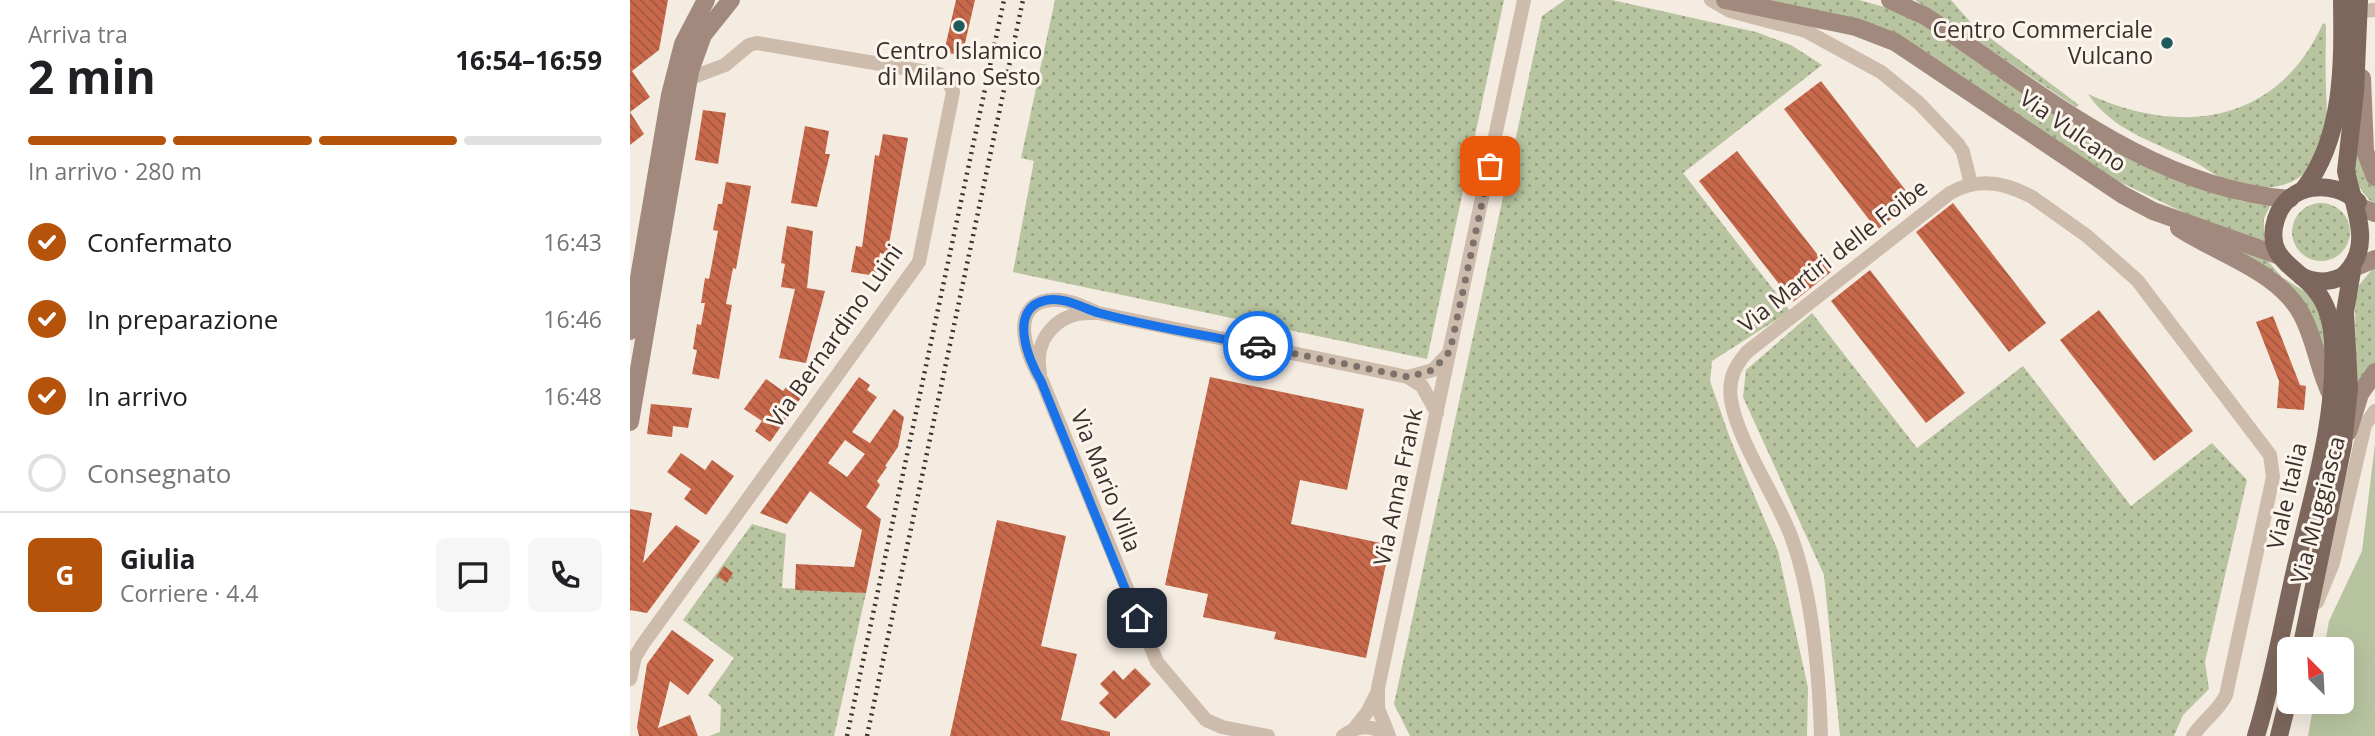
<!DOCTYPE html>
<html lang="it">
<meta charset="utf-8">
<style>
body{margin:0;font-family:"Open Sans",sans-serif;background:#f6f6f6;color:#202124;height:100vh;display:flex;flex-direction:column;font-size:26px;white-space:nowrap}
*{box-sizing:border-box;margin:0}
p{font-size:23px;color:#757577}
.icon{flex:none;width:38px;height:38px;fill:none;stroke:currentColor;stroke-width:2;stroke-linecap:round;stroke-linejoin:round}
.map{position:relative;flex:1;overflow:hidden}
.panel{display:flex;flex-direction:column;background:#fff;width:630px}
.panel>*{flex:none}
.needle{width:46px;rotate:336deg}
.buttons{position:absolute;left:1647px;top:637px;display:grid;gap:14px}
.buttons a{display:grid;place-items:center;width:77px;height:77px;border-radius:10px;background:#fff;box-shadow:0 7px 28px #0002;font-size:35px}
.pin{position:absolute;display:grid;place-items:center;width:60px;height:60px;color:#fff;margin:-30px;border-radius:14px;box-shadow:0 4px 10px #0006}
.courier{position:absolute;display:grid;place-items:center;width:70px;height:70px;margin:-35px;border:5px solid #1a73e8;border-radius:50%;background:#fff;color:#222;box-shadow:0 2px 9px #0007}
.summary em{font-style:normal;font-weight:700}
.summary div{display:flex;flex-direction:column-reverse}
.summary{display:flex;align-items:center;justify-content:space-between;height:119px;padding:0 28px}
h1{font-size:46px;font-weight:700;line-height:52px}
.bar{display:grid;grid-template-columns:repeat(4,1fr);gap:10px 7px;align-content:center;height:84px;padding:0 28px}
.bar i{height:9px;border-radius:5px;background:#e0e0e0}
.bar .active{background:#b45309}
.bar p{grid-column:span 4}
.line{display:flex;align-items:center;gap:18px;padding:0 28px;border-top:2px solid #e0e0e0}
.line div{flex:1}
.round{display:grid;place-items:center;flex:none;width:74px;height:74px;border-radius:10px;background:#f6f6f6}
ol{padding:0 28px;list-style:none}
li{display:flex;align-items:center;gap:21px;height:77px}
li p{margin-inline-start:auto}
li .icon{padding:7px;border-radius:50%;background:#b45309;color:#fff;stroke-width:4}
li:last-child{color:#757577}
li i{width:38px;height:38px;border:4px solid #e0e0e0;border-radius:50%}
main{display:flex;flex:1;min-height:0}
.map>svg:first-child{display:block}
.grass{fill:url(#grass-dots)}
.green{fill:#b8c4a0}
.building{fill:url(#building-back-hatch);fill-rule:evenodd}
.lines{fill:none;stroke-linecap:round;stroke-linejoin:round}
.minor{stroke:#cdbbac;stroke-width:14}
.secondary{stroke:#a18a7d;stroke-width:18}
.primary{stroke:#7d675c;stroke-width:18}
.rail{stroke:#3b302b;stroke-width:4.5;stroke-dasharray:2 5;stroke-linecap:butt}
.done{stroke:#7c716b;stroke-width:7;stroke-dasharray:0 12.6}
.route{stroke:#1a73e8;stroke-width:9}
.poi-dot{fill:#1f5a5e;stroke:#fbf5ee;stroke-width:2.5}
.labels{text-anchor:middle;stroke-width:6;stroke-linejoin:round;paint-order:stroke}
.poi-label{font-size:23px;fill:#3b302b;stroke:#fbf5ee;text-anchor:end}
.street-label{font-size:23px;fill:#3b302b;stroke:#fbf5ee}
</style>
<main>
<section class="panel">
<div class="summary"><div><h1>2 min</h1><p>Arriva tra</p></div><em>16:54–16:59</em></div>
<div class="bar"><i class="active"></i><i class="active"></i><i class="active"></i><i></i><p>In arrivo · 280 m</p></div>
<ol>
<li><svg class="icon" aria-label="check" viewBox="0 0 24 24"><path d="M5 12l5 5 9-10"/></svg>Confermato<p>16:43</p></li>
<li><svg class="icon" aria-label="check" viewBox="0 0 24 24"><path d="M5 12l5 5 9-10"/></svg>In preparazione<p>16:46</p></li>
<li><svg class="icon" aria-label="check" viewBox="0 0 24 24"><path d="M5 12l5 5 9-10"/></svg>In arrivo<p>16:48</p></li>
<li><i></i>Consegnato</li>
</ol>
<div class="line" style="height:126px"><b class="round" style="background:#b45309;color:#fff">G</b><div><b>Giulia</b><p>Corriere · 4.4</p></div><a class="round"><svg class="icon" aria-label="chat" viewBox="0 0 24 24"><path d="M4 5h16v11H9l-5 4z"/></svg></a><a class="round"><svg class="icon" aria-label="phone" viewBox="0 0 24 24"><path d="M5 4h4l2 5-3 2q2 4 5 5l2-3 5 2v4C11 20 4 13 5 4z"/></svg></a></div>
</section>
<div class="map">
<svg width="1745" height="736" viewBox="0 0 1745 736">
<defs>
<pattern id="grass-dots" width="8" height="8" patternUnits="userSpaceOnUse" patternTransform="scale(1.75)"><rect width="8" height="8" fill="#b8c4a0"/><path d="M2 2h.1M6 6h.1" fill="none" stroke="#97a083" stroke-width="1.8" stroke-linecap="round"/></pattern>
<pattern id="building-back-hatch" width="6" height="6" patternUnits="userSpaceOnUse" patternTransform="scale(1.75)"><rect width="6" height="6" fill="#c8694b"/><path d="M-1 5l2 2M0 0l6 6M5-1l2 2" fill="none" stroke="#a4573f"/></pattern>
</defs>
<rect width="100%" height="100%" fill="#f4ebe1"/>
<!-- grass -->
<g class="grass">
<path d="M425,0H874L797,359L383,272L404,161L391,158Z"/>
<path d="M935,0H982L1126,32L1161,45L1192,65L1053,173L1160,311L1082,361L1080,381L1101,441L1148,551L1178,688L1177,736H780L764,704L912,16Z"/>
<path d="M1123,0H1229L1265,10L1285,19L1537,176L1611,201L1641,204L1634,218V241L1559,215L1490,182L1273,38Z"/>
<path d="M1285,0H1321L1343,25L1449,105L1446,107Z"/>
<path d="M1693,23L1696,25C1696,46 1695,67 1696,88C1696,108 1700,127 1693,146C1676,191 1631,196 1591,178C1580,172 1570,164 1559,159C1522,141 1482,130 1458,94C1551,137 1648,124 1693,23Z"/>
<path d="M1729,142L1745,186V205C1723,186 1720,168 1729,142Z"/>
<circle cx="1691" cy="232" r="29"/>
<path d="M1586,239L1636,259L1652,277L1680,295L1695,324L1697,363L1681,320Z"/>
<path d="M1745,266V368L1726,389L1725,290Z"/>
<path d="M1182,313L1287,448L1393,366L1501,506L1582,443L1617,480L1575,662L1579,689L1553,715L1544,736H1210L1194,575L1113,397L1116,370Z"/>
<path d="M122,524L156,534L152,588L236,593L204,736H79L90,732L91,706L78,695L104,658L53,620Z"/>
</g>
<!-- green -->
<path class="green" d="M1745,444V736H1678L1684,702H1712V649H1694L1699,621L1732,551Z"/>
<!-- building -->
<g class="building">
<path d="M0,0H38L29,50L2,71L20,97L0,112L14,134L0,145Z"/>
<path d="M326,0H345L332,56L314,52Z"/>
<path d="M1191,81L1284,201L1247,230L1154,109Z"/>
<path d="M73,110L96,113L88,164L65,160Z"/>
<path d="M175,126L199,131L195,154H200L187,207L161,203Z"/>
<path d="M253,134L278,138L257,255L250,253L246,276L221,272L226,246L232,247L245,155L249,156Z"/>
<path d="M1107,151L1201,272L1163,302L1069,181Z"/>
<path d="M96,182L121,186L106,269L103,268L96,304L102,305L89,379L62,374L67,350L63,349L67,324L71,325L75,303H71L75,278L79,279L88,231L83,230L88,204H92Z"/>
<path d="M1323,203L1416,323L1379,352L1286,232Z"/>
<path d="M157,226L183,231L177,288L195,291L176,363L149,358L165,289L151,287L155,264L151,263Z"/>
<path d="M1240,270L1335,393L1296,423L1201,301Z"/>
<path d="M1469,310L1563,431L1524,461L1430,340Z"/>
<path d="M1643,316L1670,385L1676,386L1674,410L1647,408L1649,381L1626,322Z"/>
<path d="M229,377L240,385L237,390L247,397L222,432L240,443L264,409L274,417L268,447L255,466L257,467L247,481L250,485L236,507L251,519L236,593L165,590L166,564L224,567L232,530L180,491L157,524L130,513ZM215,440L235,454L217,477L198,463Z"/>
<path d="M580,377L734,409L717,490L670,480L661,524L760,545L736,658L644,639L646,632L573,617L578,594L535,585Z"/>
<path d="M136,379L153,391L160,382L175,392L140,442L125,431L132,421L114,409Z"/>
<path d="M21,404L62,408L58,428L43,426L42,437L17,434Z"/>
<path d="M51,453L75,470L82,460L104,476L76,515L54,499L61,489L37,472Z"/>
<path d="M0,509L22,513L13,563L46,525L70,541L17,613L0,610Z"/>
<path d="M367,520L436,536L411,646L447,654L431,720L480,732V736H320Z"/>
<path d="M94,566L103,573L97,583L87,576Z"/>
<path d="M42,630L84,660L58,695L40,681L28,728L60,715L68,736H9L7,727L17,664Z"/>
<path d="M505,668L521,684L485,719L469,703L479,693L470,684L484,670L493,680Z"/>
</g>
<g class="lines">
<!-- minor -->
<g class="minor">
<path d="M1081,0L1100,11L1176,31L1251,72L1289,103L1328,144L1333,152L1341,184"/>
<path d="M1729,11L1745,10"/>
<path d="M410,373C403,338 429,311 463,313"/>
<path d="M778,377L803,370L818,354"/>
<path d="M1687,602L1703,563L1735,425L1745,411"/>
<path d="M0,679L5,657L13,644L289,262L323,92L318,80L309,74L127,43L119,45L95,65L58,79"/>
<path d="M724,729L738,711L747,693"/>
<path d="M638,736L592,727L576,720L527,662L412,381C398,359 376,304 421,300C437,298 454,307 468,313L778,377L792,386L807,413"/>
<path d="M713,736C727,725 743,724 757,736"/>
<path d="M759,736L748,708V688L894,0"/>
<path d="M1191,736C1189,674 1183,595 1161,536C1145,494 1108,442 1101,400C1098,380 1104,367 1117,352L1320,193C1347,177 1375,182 1402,197L1457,236L1507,280L1640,455L1643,477L1596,695C1588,712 1573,720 1563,736"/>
</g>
<!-- secondary -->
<g class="secondary">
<path d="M1095,0L1226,27L1265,42L1493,195L1523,211L1650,256"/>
<path d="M1260,0L1295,16C1408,90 1519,188 1660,199"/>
<path d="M1732,78L1735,151L1745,177"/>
<path d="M1732,208L1745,213"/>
<path d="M1549,228C1588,254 1649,271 1672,315C1686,341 1688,370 1702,397"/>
<path d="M1726,267L1745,259"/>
<path d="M0,331L40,95L53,44L76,0"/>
<path d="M0,422L60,71L73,35L101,0"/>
<path d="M1718,432L1730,394L1745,372"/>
</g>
<!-- primary -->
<g class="primary">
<path d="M1673,190C1714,138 1713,64 1712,0"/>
<path d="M1671,276C1684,283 1699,283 1713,276C1745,247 1724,209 1716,171L1725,92L1729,0"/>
<path d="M1671,649L1713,445L1719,388L1715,312L1722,271"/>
<path d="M1626,736C1643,681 1653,622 1666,566C1683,493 1707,418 1703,342C1702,324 1698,306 1687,292C1669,267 1633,260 1646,219C1658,183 1702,178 1728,202"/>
<path d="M1649,736L1659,696"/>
</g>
<!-- rail -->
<g class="rail">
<path d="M217,736L374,0"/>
<path d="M237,736L393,0"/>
</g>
</g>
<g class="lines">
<!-- done -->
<path class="done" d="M628,346L778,377L803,370L820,351L860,166"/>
<!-- route -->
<path class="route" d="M507,618L411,381C398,360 377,307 417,300C436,297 452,308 469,313C521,327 575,335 628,346"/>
</g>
<!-- markers -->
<g class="poi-dot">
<circle cx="329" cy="26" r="7"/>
<circle cx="1537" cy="43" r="7"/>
</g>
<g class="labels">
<!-- poi labels -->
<g class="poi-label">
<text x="1523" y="38">Centro Commerciale<tspan x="1523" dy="26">Vulcano</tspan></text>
<text x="329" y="59" text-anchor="middle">Centro Islamico<tspan x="329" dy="26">di Milano Sesto</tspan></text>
</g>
<!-- street labels -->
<g class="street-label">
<text transform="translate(1443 131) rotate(35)" y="8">Via Vulcano</text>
<text transform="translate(1203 256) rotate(-38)" y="8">Via Martiri delle Foibe</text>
<text transform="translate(205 336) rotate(-55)" y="8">Via Bernardino Luini</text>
<text transform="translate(476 481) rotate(68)" y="8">Via Mario Villa</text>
<text transform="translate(768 487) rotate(-78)" y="8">Via Anna Frank</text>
<text transform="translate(1657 496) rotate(-77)" y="8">Viale Italia</text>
<text transform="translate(1688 510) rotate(-75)" y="8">Via Muggiasca</text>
</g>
</g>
</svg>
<div class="buttons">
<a><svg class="needle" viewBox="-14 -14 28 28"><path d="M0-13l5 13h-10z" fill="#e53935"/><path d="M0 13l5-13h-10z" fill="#757577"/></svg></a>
</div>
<div class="pin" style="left:860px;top:166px;background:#ea580c"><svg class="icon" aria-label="bag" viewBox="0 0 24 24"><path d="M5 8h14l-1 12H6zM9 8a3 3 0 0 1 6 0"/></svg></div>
<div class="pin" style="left:507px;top:618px;background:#1f2937"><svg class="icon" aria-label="home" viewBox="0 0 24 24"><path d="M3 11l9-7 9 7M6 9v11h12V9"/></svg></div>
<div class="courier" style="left:628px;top:346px"><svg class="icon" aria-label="car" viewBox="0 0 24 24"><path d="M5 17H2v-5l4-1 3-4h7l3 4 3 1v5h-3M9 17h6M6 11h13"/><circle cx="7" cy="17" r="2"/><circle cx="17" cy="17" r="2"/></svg></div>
</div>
</main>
